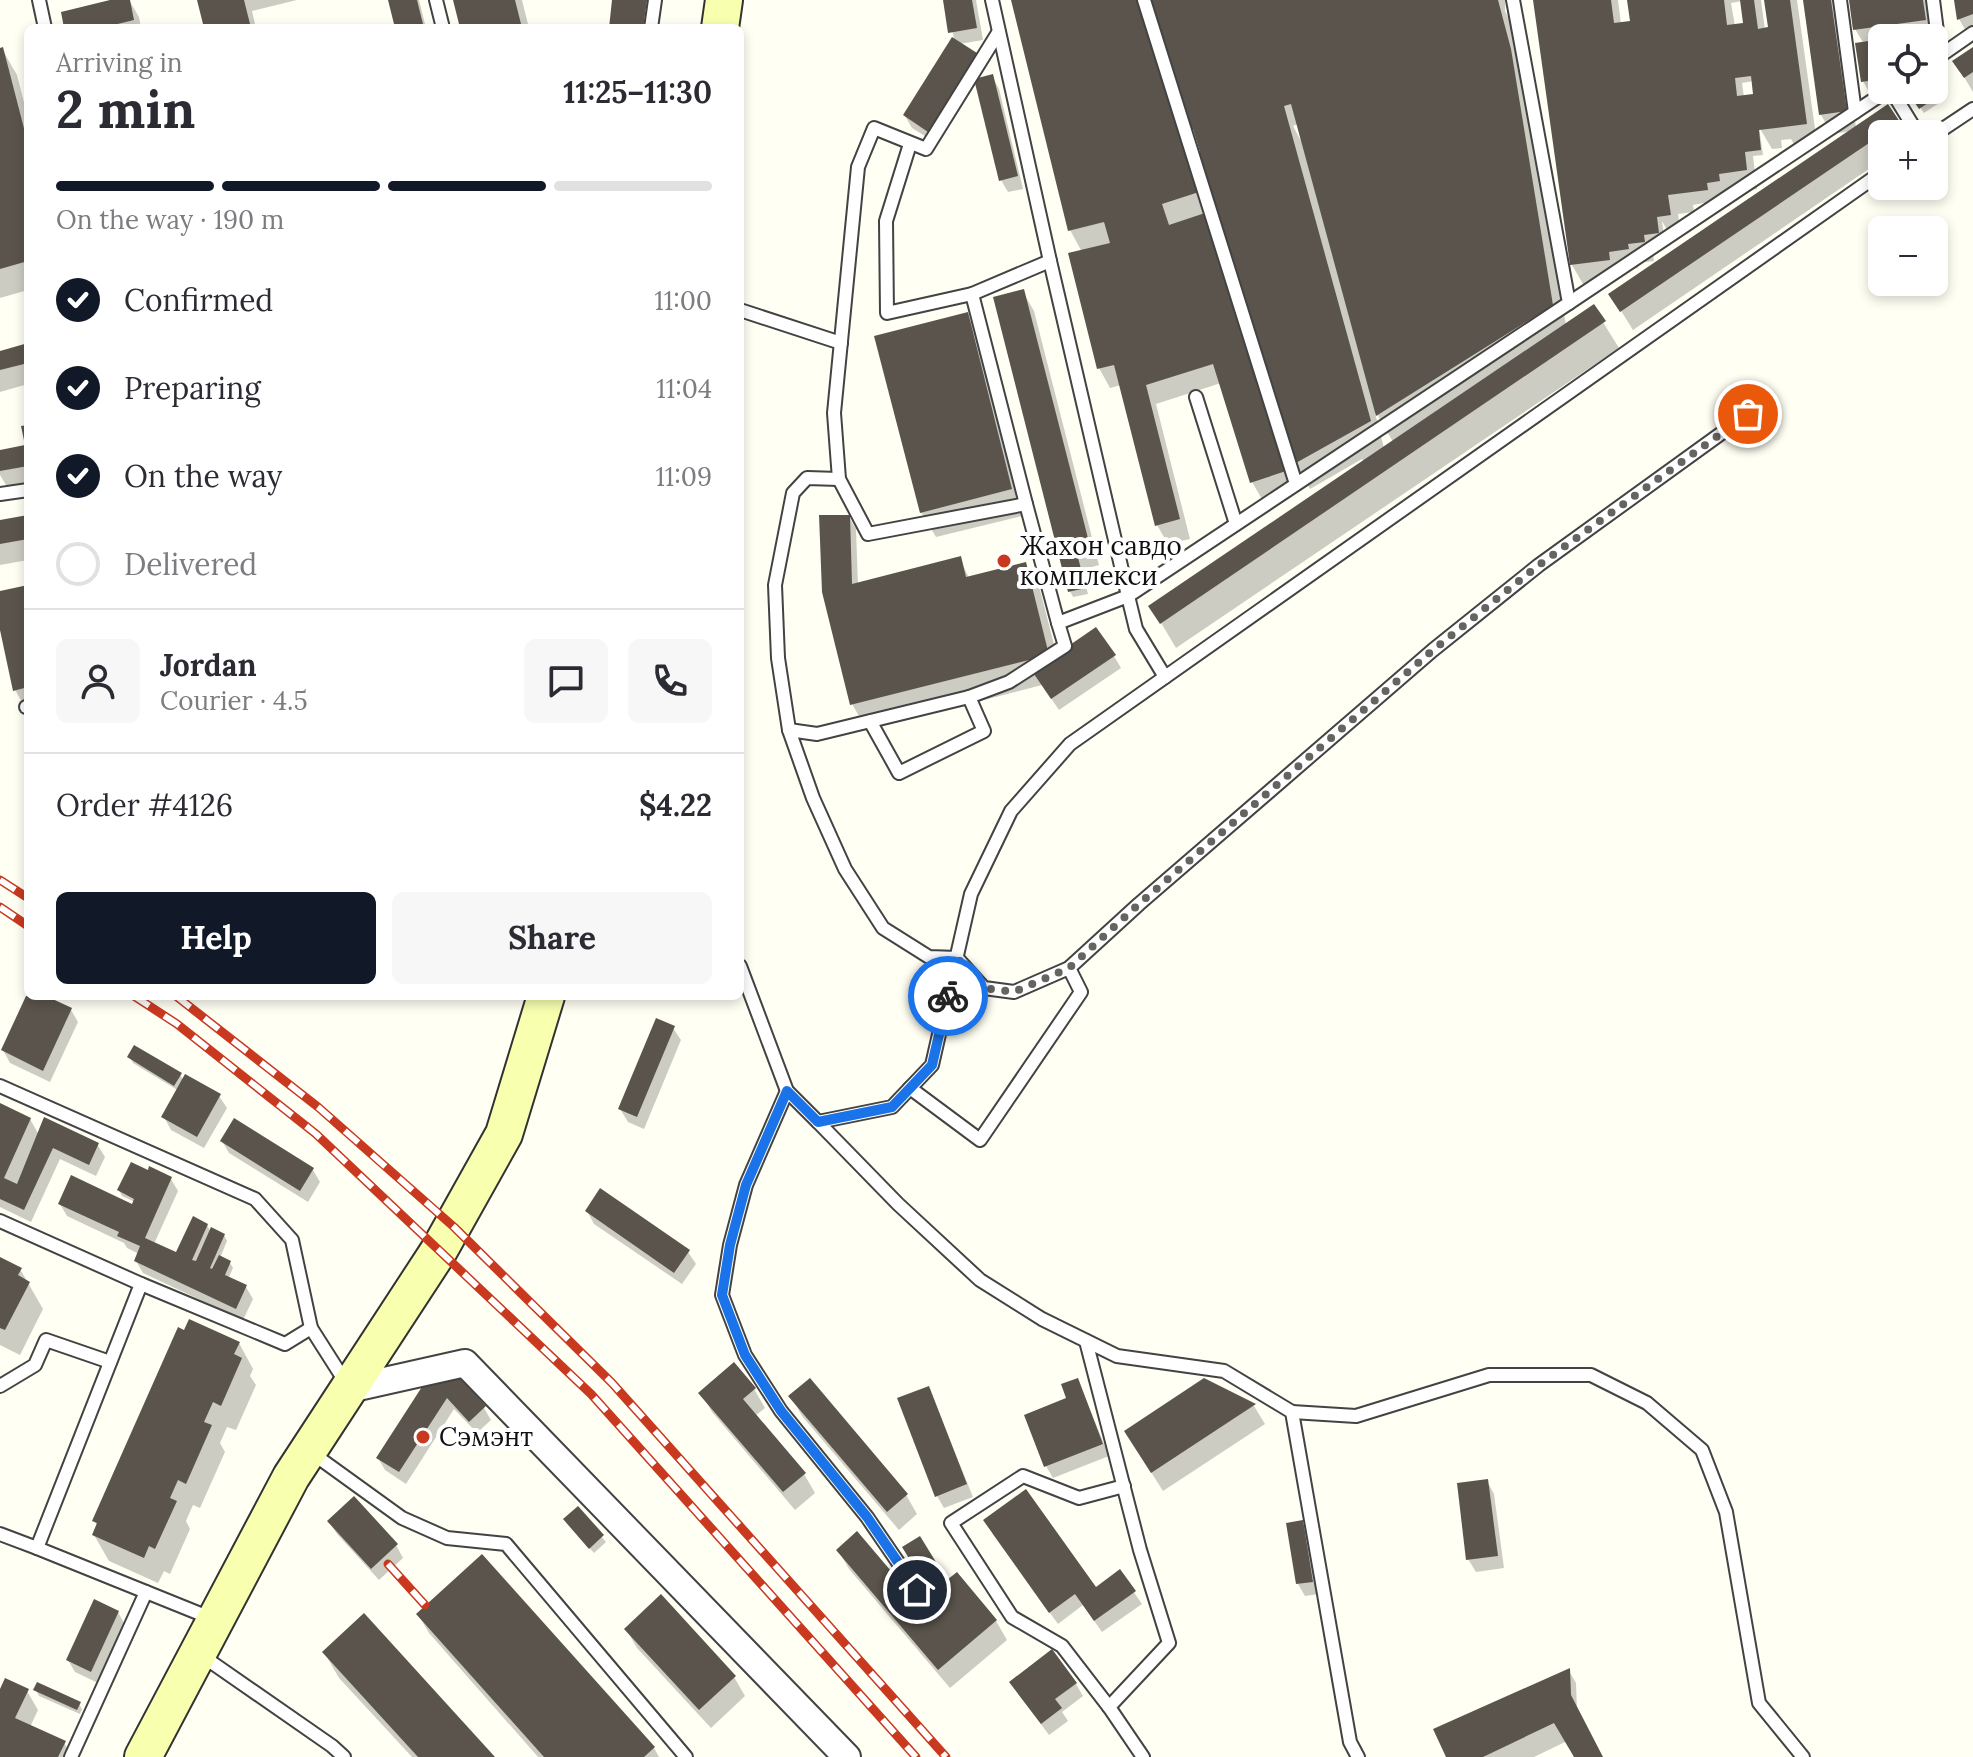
<!DOCTYPE html>
<meta charset="utf-8">
<style>
body{margin:0;font-family:Lora,serif;background:#f7f7f7;color:#2b2b33;height:100vh;display:flex;flex-direction:column;font-size:30px;white-space:nowrap}
*{box-sizing:border-box;margin:0}
p{font-size:26px;color:#7c7c81}
.icon{flex:none;width:44px;height:44px;fill:none;stroke:currentColor;stroke-width:2;stroke-linecap:round;stroke-linejoin:round}
.map{position:relative;flex:1;overflow:hidden}
.drawer{position:absolute;left:24px;top:24px;width:720px;height:976px;display:flex;flex-direction:column;background:#fff;border-radius:12px;box-shadow:0 4px 12px #0003}
.drawer>*{flex:none}
.tools{position:absolute;left:1868px;top:24px;display:grid;gap:16px}
.tools a{display:grid;place-items:center;width:80px;height:80px;border-radius:12px;background:#fff;box-shadow:0 4px 12px #0003;font-size:40px}
.pin{position:absolute;display:grid;place-items:center;width:68px;height:68px;color:#fff;margin:-34px;border:4px solid #fff;border-radius:50%;box-shadow:0 2px 8px #0007}
.courier{position:absolute;display:grid;place-items:center;width:80px;height:80px;margin:-40px;border:6px solid #1a73e8;border-radius:50%;background:#fff;color:#222;box-shadow:0 2px 10px #0007}
.head em{font-style:normal;font-weight:700}
.head div{display:flex;flex-direction:column-reverse}
.head{display:flex;align-items:center;justify-content:space-between;height:136px;padding:0 32px}
h1{font-size:52px;font-weight:700;line-height:60px}
.bar{display:grid;grid-template-columns:repeat(4,1fr);gap:12px 8px;align-content:center;height:96px;padding:0 32px}
.bar i{height:10px;border-radius:6px;background:#e1e1e2}
.bar .active{background:#111827}
.bar p{grid-column:span 4}
.line{display:flex;align-items:center;gap:20px;padding:0 32px;border-top:2px solid #e1e1e2}
.line div{flex:1}
.round{display:grid;place-items:center;flex:none;width:84px;height:84px;border-radius:12px;background:#f7f7f7}
ol{padding:0 32px;list-style:none}
li{display:flex;align-items:center;gap:24px;height:88px}
li p{margin-inline-start:auto}
li .icon{padding:8px;border-radius:50%;background:#111827;color:#fff;stroke-width:4}
li:last-child{color:#7c7c81}
li i{width:44px;height:44px;border:4px solid #e1e1e2;border-radius:50%}
.button{display:flex;gap:16px;margin-top:auto;padding:16px 32px}
.button a{flex:1;height:92px;border-radius:12px;background:#111827;color:#fff;font-size:32px;font-weight:700;line-height:92px;text-align:center}
.button a+a{background:#f7f7f7;color:#2b2b33}
.map>svg:first-child{display:block}
.shadow{fill:#0003;fill-rule:evenodd}
.building{fill:#5a544c;fill-rule:evenodd}
.lines{fill:none;stroke-linecap:round;stroke-linejoin:round}
.service-casing{stroke:#434343;stroke-width:16}
.minor-casing{stroke:#434343;stroke-width:30}
.secondary-casing{stroke:#323232;stroke-width:40}
.service{stroke:#fff;stroke-width:12}
.minor{stroke:#fff;stroke-width:26}
.secondary{stroke:#f8ffaf;stroke-width:36}
.rail-casing{stroke:#c93920;stroke-width:9}
.rail{stroke:#fff;stroke-width:6;stroke-dasharray:18;stroke-linecap:butt}
.done{stroke:#646460;stroke-width:8;stroke-dasharray:0 14.4}
.route{stroke:#1a73e8;stroke-width:10}
.poi-dot{fill:#c93920;stroke:#fff;stroke-width:3}
.labels{text-anchor:middle;stroke-width:8;stroke-linejoin:round;paint-order:stroke}
.poi-label{font-size:26px;fill:#101010;stroke:#fff;text-anchor:start}
</style>
<div class="map">
<svg width="1973" height="1757" viewBox="0 0 1973 1757">
<rect width="100%" height="100%" fill="#fffff4"/>
<!-- shadow -->
<g class="shadow">
<path d="M118,0H129L139,17L141,28H66Z"/>
<path d="M199,0H297L252,11L256,28H206Z"/>
<path d="M390,0H419L426,28H397Z"/>
<path d="M455,0H522L529,28H462Z"/>
<path d="M614,0H659L656,28H611Z"/>
<path d="M945,0H976L983,40L959,44L976,55L983,67L936,143L912,128L905,116L954,38Z"/>
<path d="M1020,0H1142L1208,212L1203,213L1215,234L1296,491L1263,501L1252,482L1221,383L1156,404L1190,539L1168,544L1157,525L1121,385L1110,388L1099,368L1071,255L1082,252L1070,230Z"/>
<path d="M1151,0H1505V11L1510,21L1521,70L1524,77L1566,325L1593,306L1619,348L1176,648L1151,606L1364,462L1362,459L1310,489L1296,463L1199,155L1203,154L1191,129ZM1298,124L1301,141L1293,126ZM1376,412L1393,442L1384,448L1375,413Z"/>
<path d="M1535,0H1618L1621,24L1632,23L1629,0H1761L1765,30L1771,37L1766,0H1797L1817,143L1795,146L1791,139L1781,140L1782,148L1772,149L1759,127L1763,155L1753,156L1757,189L1728,193L1708,210L1704,203L1693,205L1694,212L1678,214L1681,234L1670,235L1662,221L1665,245L1652,247L1654,261L1638,263V268L1618,271L1619,279L1583,284L1572,265ZM1742,1L1746,24L1735,26L1731,3ZM1754,81L1757,103L1744,97L1742,83Z"/>
<path d="M1805,0H1838L1856,128L1898,123L1904,134H1882V160L1633,330L1611,295L1852,131L1832,134L1821,115Z"/>
<path d="M1851,0H1927L1931,32L1901,36L1902,38H1882V90L1892,91L1870,94L1863,81L1864,44L1855,29Z"/>
<path d="M1956,0H1973V37L1970,38L1959,19Z"/>
<path d="M2,49L17,75L28,118V290L0,298V50Z"/>
<path d="M1973,49V92L1955,62Z"/>
<path d="M992,76L999,89L1023,189L1008,192L1001,180Z"/>
<path d="M1913,90H1930L1939,103L1924,113L1910,92Z"/>
<path d="M1023,292L1034,311L1099,565L1082,570L1088,594L1073,597L1070,591Z"/>
<path d="M967,314L981,340L1026,515L936,537L921,512Z"/>
<path d="M28,345V384L0,392V352Z"/>
<path d="M28,427V486L9,490L0,475V452L27,447Z"/>
<path d="M28,517V560L0,565V522Z"/>
<path d="M849,517L856,529L858,585L960,559L969,578L1025,564L1040,590L1057,656H1114L1121,668L1059,710L1042,685L867,730L852,704Z"/>
<path d="M28,587V709H26L15,690L0,620V593Z"/>
<path d="M28,996H41L71,1010L78,1022L50,1082L10,1063L3,1050Z"/>
<path d="M673,1028L681,1040L644,1129L628,1122L620,1109Z"/>
<path d="M130,1057L180,1075L184,1081L219,1096L227,1108L204,1148L171,1130L164,1117L179,1091L133,1063Z"/>
<path d="M0,1106L30,1119L39,1135L97,1144L105,1157L96,1176L60,1159L31,1222L0,1207Z"/>
<path d="M222,1141L313,1170L320,1182L308,1202L229,1153Z"/>
<path d="M171,1179L178,1191L154,1244L177,1255L207,1225L211,1232L224,1235L227,1241L220,1258L230,1263L233,1268L229,1277L246,1287L253,1299L243,1320L143,1273L136,1261L139,1254L127,1248L124,1243L67,1216L60,1204L133,1206L135,1202L122,1196L119,1190Z"/>
<path d="M587,1211L688,1252L696,1264L682,1284L594,1224Z"/>
<path d="M0,1262L20,1269L43,1309L20,1355L0,1345Z"/>
<path d="M239,1343L253,1369L250,1376L256,1385L236,1430L227,1427L220,1443L225,1452L200,1508L193,1505L186,1521L190,1529L170,1574L164,1571L158,1583L109,1561L94,1535L98,1527L94,1520Z"/>
<path d="M428,1380L484,1408L491,1420L477,1433L454,1409L406,1484L385,1470L378,1458Z"/>
<path d="M1204,1380L1254,1406L1265,1424L1163,1491L1137,1450Z"/>
<path d="M754,1389L765,1408L755,1416L804,1474L815,1493L795,1510L712,1412L701,1393Z"/>
<path d="M791,1397L906,1495L917,1514L899,1530L802,1416Z"/>
<path d="M1086,1400L1109,1456L1053,1478L1046,1466Z"/>
<path d="M940,1416L973,1497L944,1508L937,1496Z"/>
<path d="M1487,1481L1494,1494L1504,1568L1476,1572L1468,1559Z"/>
<path d="M577,1509L606,1542L594,1553L569,1525Z"/>
<path d="M329,1521L396,1545L403,1558L379,1580L337,1534Z"/>
<path d="M1302,1523L1309,1535L1319,1594L1305,1596L1298,1584Z"/>
<path d="M992,1533L1096,1589L1120,1572L1142,1604L1102,1632L1083,1605L1058,1624Z"/>
<path d="M838,1550L919,1607L946,1583L996,1621L1007,1640L950,1688L849,1569Z"/>
<path d="M118,1612L125,1625L98,1683L75,1672L68,1660Z"/>
<path d="M418,1614L654,1748L659,1757H538L429,1633Z"/>
<path d="M626,1629L734,1677L745,1696L711,1728L637,1648Z"/>
<path d="M324,1652L493,1757H412L339,1678Z"/>
<path d="M1569,1671L1576,1683L1577,1710L1602,1757H1576L1567,1741L1534,1757H1448Z"/>
<path d="M1076,1684L1083,1696L1062,1712L1068,1721L1049,1735L1019,1695Z"/>
<path d="M36,1690L79,1704L82,1709L80,1714L39,1696Z"/>
<path d="M27,1691L38,1710L30,1727L64,1743L73,1757H0V1694Z"/>
</g>
<!-- building -->
<g class="building">
<path d="M110,0H130L134,20L101,28H64L61,12Z"/>
<path d="M197,0H244L251,28H204Z"/>
<path d="M388,0H417L424,28H395Z"/>
<path d="M453,0H515L522,28H460Z"/>
<path d="M612,0H647L643,28H609Z"/>
<path d="M943,0H972L977,28L948,33Z"/>
<path d="M1011,0H1138L1199,192L1162,204L1169,225L1205,213L1286,471L1250,483L1213,364L1146,385L1180,519L1155,526L1114,365L1097,369L1068,253L1110,243L1104,222L1068,231Z"/>
<path d="M1148,0H1498L1511,49L1553,305L1376,416L1291,104L1284,106L1371,421L1294,464L1197,154L1200,152L1193,129L1189,130Z"/>
<path d="M1533,0H1611L1614,23L1630,21L1627,0H1724L1727,25L1743,23L1740,0H1754L1758,29L1768,27L1764,0H1790L1807,124L1759,130L1761,150L1745,152L1747,170L1719,174L1720,181L1707,183L1708,190L1668,195L1671,215L1657,217L1659,233L1644,235L1645,242L1628,244L1629,249L1609,252L1610,260L1570,265ZM1751,76L1753,94L1737,96L1735,78Z"/>
<path d="M1803,0H1831L1847,111L1819,115Z"/>
<path d="M1849,0H1923L1926,20L1853,30Z"/>
<path d="M1954,0H1973V14L1957,20Z"/>
<path d="M952,37L977,53L928,132L903,115Z"/>
<path d="M1882,39V79L1861,82L1855,43Z"/>
<path d="M3,47L28,144V261L0,269V48Z"/>
<path d="M1973,47V72L1964,78L1952,61Z"/>
<path d="M993,74L1018,176L999,181L974,79Z"/>
<path d="M1909,90H1933L1937,97L1919,109L1907,91Z"/>
<path d="M1888,104L1900,122L1620,312L1608,294Z"/>
<path d="M1024,289L1090,546L1076,550L1086,588L1068,592L993,297Z"/>
<path d="M1594,304L1606,321L1160,624L1148,606Z"/>
<path d="M968,312L1012,489L920,513L874,336Z"/>
<path d="M28,343V363L0,370V351Z"/>
<path d="M28,425V466L0,471V450L25,445L21,426Z"/>
<path d="M28,515V539L0,544V520Z"/>
<path d="M819,515H850L852,584L961,556L966,577L1026,562L1049,655L850,705L822,592Z"/>
<path d="M28,585V687L13,691L0,630V591Z"/>
<path d="M1096,627L1116,655L1051,699L1032,671Z"/>
<path d="M26,996H46L72,1008L43,1071L1,1050Z"/>
<path d="M656,1018L675,1026L637,1117L618,1109Z"/>
<path d="M134,1045L182,1073L174,1086L127,1057Z"/>
<path d="M185,1074L221,1094L197,1137L161,1117Z"/>
<path d="M0,1103L31,1118L4,1178L17,1184L44,1117L99,1143L89,1165L53,1148L24,1210L0,1199Z"/>
<path d="M234,1118L314,1168L300,1191L220,1141Z"/>
<path d="M131,1162L148,1170L149,1166L172,1177L145,1238L176,1252L193,1216L208,1224L192,1260L196,1261L211,1227L225,1234L210,1268L212,1269L219,1255L231,1261L225,1275L247,1285L236,1309L134,1261L140,1246L117,1236L119,1232L58,1204L71,1175L132,1204L134,1199L117,1190Z"/>
<path d="M600,1188L690,1250L674,1273L585,1211Z"/>
<path d="M0,1257L22,1268L18,1275L30,1282L5,1330L0,1328Z"/>
<path d="M189,1319L240,1342L234,1354L242,1358L221,1406L213,1402L204,1422L212,1425L186,1484L178,1480L170,1498L177,1501L155,1549L149,1546L144,1558L92,1535L97,1523L92,1521L178,1327L184,1330Z"/>
<path d="M734,1362L756,1388L743,1399L806,1473L783,1492L698,1393Z"/>
<path d="M452,1370L486,1406L469,1422L447,1398L399,1472L376,1458L427,1379Z"/>
<path d="M810,1378L908,1494L887,1512L788,1396Z"/>
<path d="M1078,1378L1103,1444L1044,1467L1024,1415L1066,1398L1061,1384Z"/>
<path d="M1204,1378L1256,1404L1151,1473L1124,1431Z"/>
<path d="M929,1386L967,1484L935,1497L897,1398Z"/>
<path d="M1488,1479L1498,1556L1466,1560L1457,1483Z"/>
<path d="M1026,1489L1096,1587L1120,1569L1136,1591L1094,1621L1075,1594L1049,1613L983,1520Z"/>
<path d="M354,1496L398,1544L371,1569L327,1521Z"/>
<path d="M578,1506L604,1535L589,1549L563,1519Z"/>
<path d="M1303,1520L1313,1582L1296,1584L1286,1523Z"/>
<path d="M857,1531L919,1604L931,1594L902,1547L920,1536L947,1580L957,1572L997,1620L938,1670L836,1550Z"/>
<path d="M482,1554L655,1747L644,1757H544L416,1614Z"/>
<path d="M661,1594L736,1676L699,1710L624,1629Z"/>
<path d="M94,1599L119,1611L91,1672L66,1660Z"/>
<path d="M364,1613L495,1757H418L322,1652Z"/>
<path d="M1052,1649L1077,1683L1055,1699L1062,1708L1041,1724L1009,1682Z"/>
<path d="M1570,1668L1571,1695L1603,1757H1574L1554,1723L1483,1757H1446L1433,1729Z"/>
<path d="M5,1678L29,1689L15,1718L66,1741L58,1757H0V1689Z"/>
<path d="M37,1682L81,1702L77,1710L33,1690Z"/>
</g>
<g class="lines">
<!-- service casing -->
<g class="service-casing">
<g id="service">
<path d="M39,0L45,28"/>
<path d="M436,0L443,28"/>
<path d="M992,0L1050,261L1128,596L1569,303L1513,0"/>
<path d="M1144,0L1296,484"/>
<path d="M1840,0L1855,112"/>
<path d="M1933,0L1940,55"/>
<path d="M651,28L655,0"/>
<path d="M998,33L926,149L874,128L858,167L834,413L839,479L868,534L1026,504L1058,623L1128,596L1136,629L1165,677"/>
<path d="M1937,58L1973,33"/>
<path d="M1891,90L1918,134"/>
<path d="M1934,135L1973,109"/>
<path d="M910,144L886,221L887,313L972,294L1026,504"/>
<path d="M972,294L1050,261"/>
<path d="M1569,303L1888,90"/>
<path d="M740,310L841,343"/>
<path d="M1196,397L1236,524"/>
<path d="M839,479L807,478L793,493L775,585L778,658L789,730L813,798L845,869L883,928L929,957L957,958L984,988L1014,992L1069,968L1139,904L1433,650L1539,565L1748,414"/>
<path d="M0,494L28,490"/>
<path d="M969,697L1009,682L1065,646L1058,623"/>
<path d="M26,707H28"/>
<path d="M789,730L817,734L969,697L984,731L899,773L870,721"/>
<path d="M740,966L787,1091L818,1122L892,1107L932,1065L971,894L1011,811L1070,744L1882,172"/>
<path d="M0,1086L255,1199L292,1240L311,1328L346,1383"/>
<path d="M910,1088L980,1140L1081,992L1069,968"/>
<path d="M787,1091L746,1185L730,1245L722,1295L745,1355L781,1411L867,1517L917,1590"/>
<path d="M818,1122L898,1204L980,1280L1042,1319L1117,1356L1224,1371L1292,1412L1350,1742L1358,1757"/>
<path d="M0,1221L141,1284"/>
<path d="M1086,1341L1140,1550L1169,1643L1109,1707L1143,1757"/>
<path d="M0,1386L35,1365L46,1340L110,1362"/>
<path d="M1292,1412L1356,1416L1489,1375H1591L1647,1403L1702,1450L1726,1512L1759,1703L1803,1757"/>
<path d="M312,1453L402,1518L447,1538L506,1544L686,1757"/>
<path d="M0,1534L37,1548"/>
<path d="M213,1619L37,1548L141,1284L285,1344L311,1328"/>
<path d="M201,1655L332,1746L344,1757"/>
<path d="M1109,1707L1062,1646L1012,1617L951,1523L1023,1476L1079,1498L1124,1486"/>
<path d="M71,1757L146,1592"/>
</g>
</g>
<!-- minor casing -->
<g class="minor-casing">
<path id="minor" d="M349,1389L465,1363L847,1757"/>
</g>
<!-- secondary casing -->
<g class="secondary-casing">
<g id="secondary">
<path d="M720,28L724,0"/>
<path d="M143,1757L291,1477L438,1252L504,1134L546,996"/>
</g>
</g>
<!-- service -->
<use href="#service" class="service"/>
<!-- minor -->
<use href="#minor" class="minor"/>
<!-- secondary -->
<use href="#secondary" class="secondary"/>
<!-- rail casing -->
<g class="rail-casing">
<g id="rail">
<path d="M0,880L28,898"/>
<path d="M0,907L28,926"/>
<path d="M134,996L177,1024L316,1134L591,1394L916,1757"/>
<path d="M176,996L318,1107L454,1227L612,1383L946,1757"/>
<path d="M388,1564L425,1605"/>
</g>
</g>
<!-- rail -->
<use href="#rail" class="rail"/>
</g>
<g class="lines">
<!-- done -->
<path class="done" d="M948,996L957,958L984,988L1014,992L1069,968L1139,904L1433,650L1539,565L1748,414"/>
<!-- route -->
<path class="route" d="M917,1590L867,1517L781,1411L745,1355L722,1295L730,1245L746,1185L787,1091L818,1122L892,1107L932,1065L948,996"/>
</g>
<!-- markers -->
<g class="poi-dot">
<circle cx="1004" cy="561" r="8"/>
<circle cx="423" cy="1437" r="8"/>
</g>
<g class="labels">
<!-- poi labels -->
<g class="poi-label">
<text x="1020" y="555">Жахон савдо<tspan x="1020" dy="30">комплекси</tspan></text>
<text x="439" y="1446">Сэмэнт</text>
</g>
</g>
</svg>
<div class="tools">
<a><svg class="icon" aria-label="locate" viewBox="0 0 24 24"><circle cx="12" cy="12" r="6"/><path d="M12 2v4M12 18v4M2 12h4M18 12h4"/></svg></a>
<a>+</a>
<a>−</a>
</div>
<div class="pin" style="left:1748px;top:414px;background:#ea580c"><svg class="icon" aria-label="bag" viewBox="0 0 24 24"><path d="M5 8h14l-1 12H6zM9 8a3 3 0 0 1 6 0"/></svg></div>
<div class="pin" style="left:917px;top:1590px;background:#1f2937"><svg class="icon" aria-label="home" viewBox="0 0 24 24"><path d="M3 11l9-7 9 7M6 9v11h12V9"/></svg></div>
<div class="courier" style="left:948px;top:996px"><svg class="icon" aria-label="bike" viewBox="0 0 24 24"><circle cx="6" cy="16" r="4"/><circle cx="18" cy="16" r="4"/><path d="M6 16l4-8h5l3 8M10 8l3 8H6M13 5h3"/></svg></div>
<section class="drawer">
<div class="head"><div><h1>2 min</h1><p>Arriving in</p></div><em>11:25–11:30</em></div>
<div class="bar"><i class="active"></i><i class="active"></i><i class="active"></i><i></i><p>On the way · 190 m</p></div>
<ol>
<li><svg class="icon" aria-label="check" viewBox="0 0 24 24"><path d="M5 12l5 5 9-10"/></svg>Confirmed<p>11:00</p></li>
<li><svg class="icon" aria-label="check" viewBox="0 0 24 24"><path d="M5 12l5 5 9-10"/></svg>Preparing<p>11:04</p></li>
<li><svg class="icon" aria-label="check" viewBox="0 0 24 24"><path d="M5 12l5 5 9-10"/></svg>On the way<p>11:09</p></li>
<li><i></i>Delivered</li>
</ol>
<div class="line" style="height:144px"><a class="round"><svg class="icon" aria-label="person" viewBox="0 0 24 24"><circle cx="12" cy="8" r="4"/><path d="M4 21q1-7 8-7t8 7"/></svg></a><div><b>Jordan</b><p>Courier · 4.5</p></div><a class="round"><svg class="icon" aria-label="chat" viewBox="0 0 24 24"><path d="M4 5h16v11H9l-5 4z"/></svg></a><a class="round"><svg class="icon" aria-label="phone" viewBox="0 0 24 24"><path d="M5 4h4l2 5-3 2q2 4 5 5l2-3 5 2v4C11 20 4 13 5 4z"/></svg></a></div>
<div class="line" style="height:104px"><div>Order #4126</div><b>$4.22</b></div>
<div class="button"><a>Help</a><a>Share</a></div>
</section>
</div>
